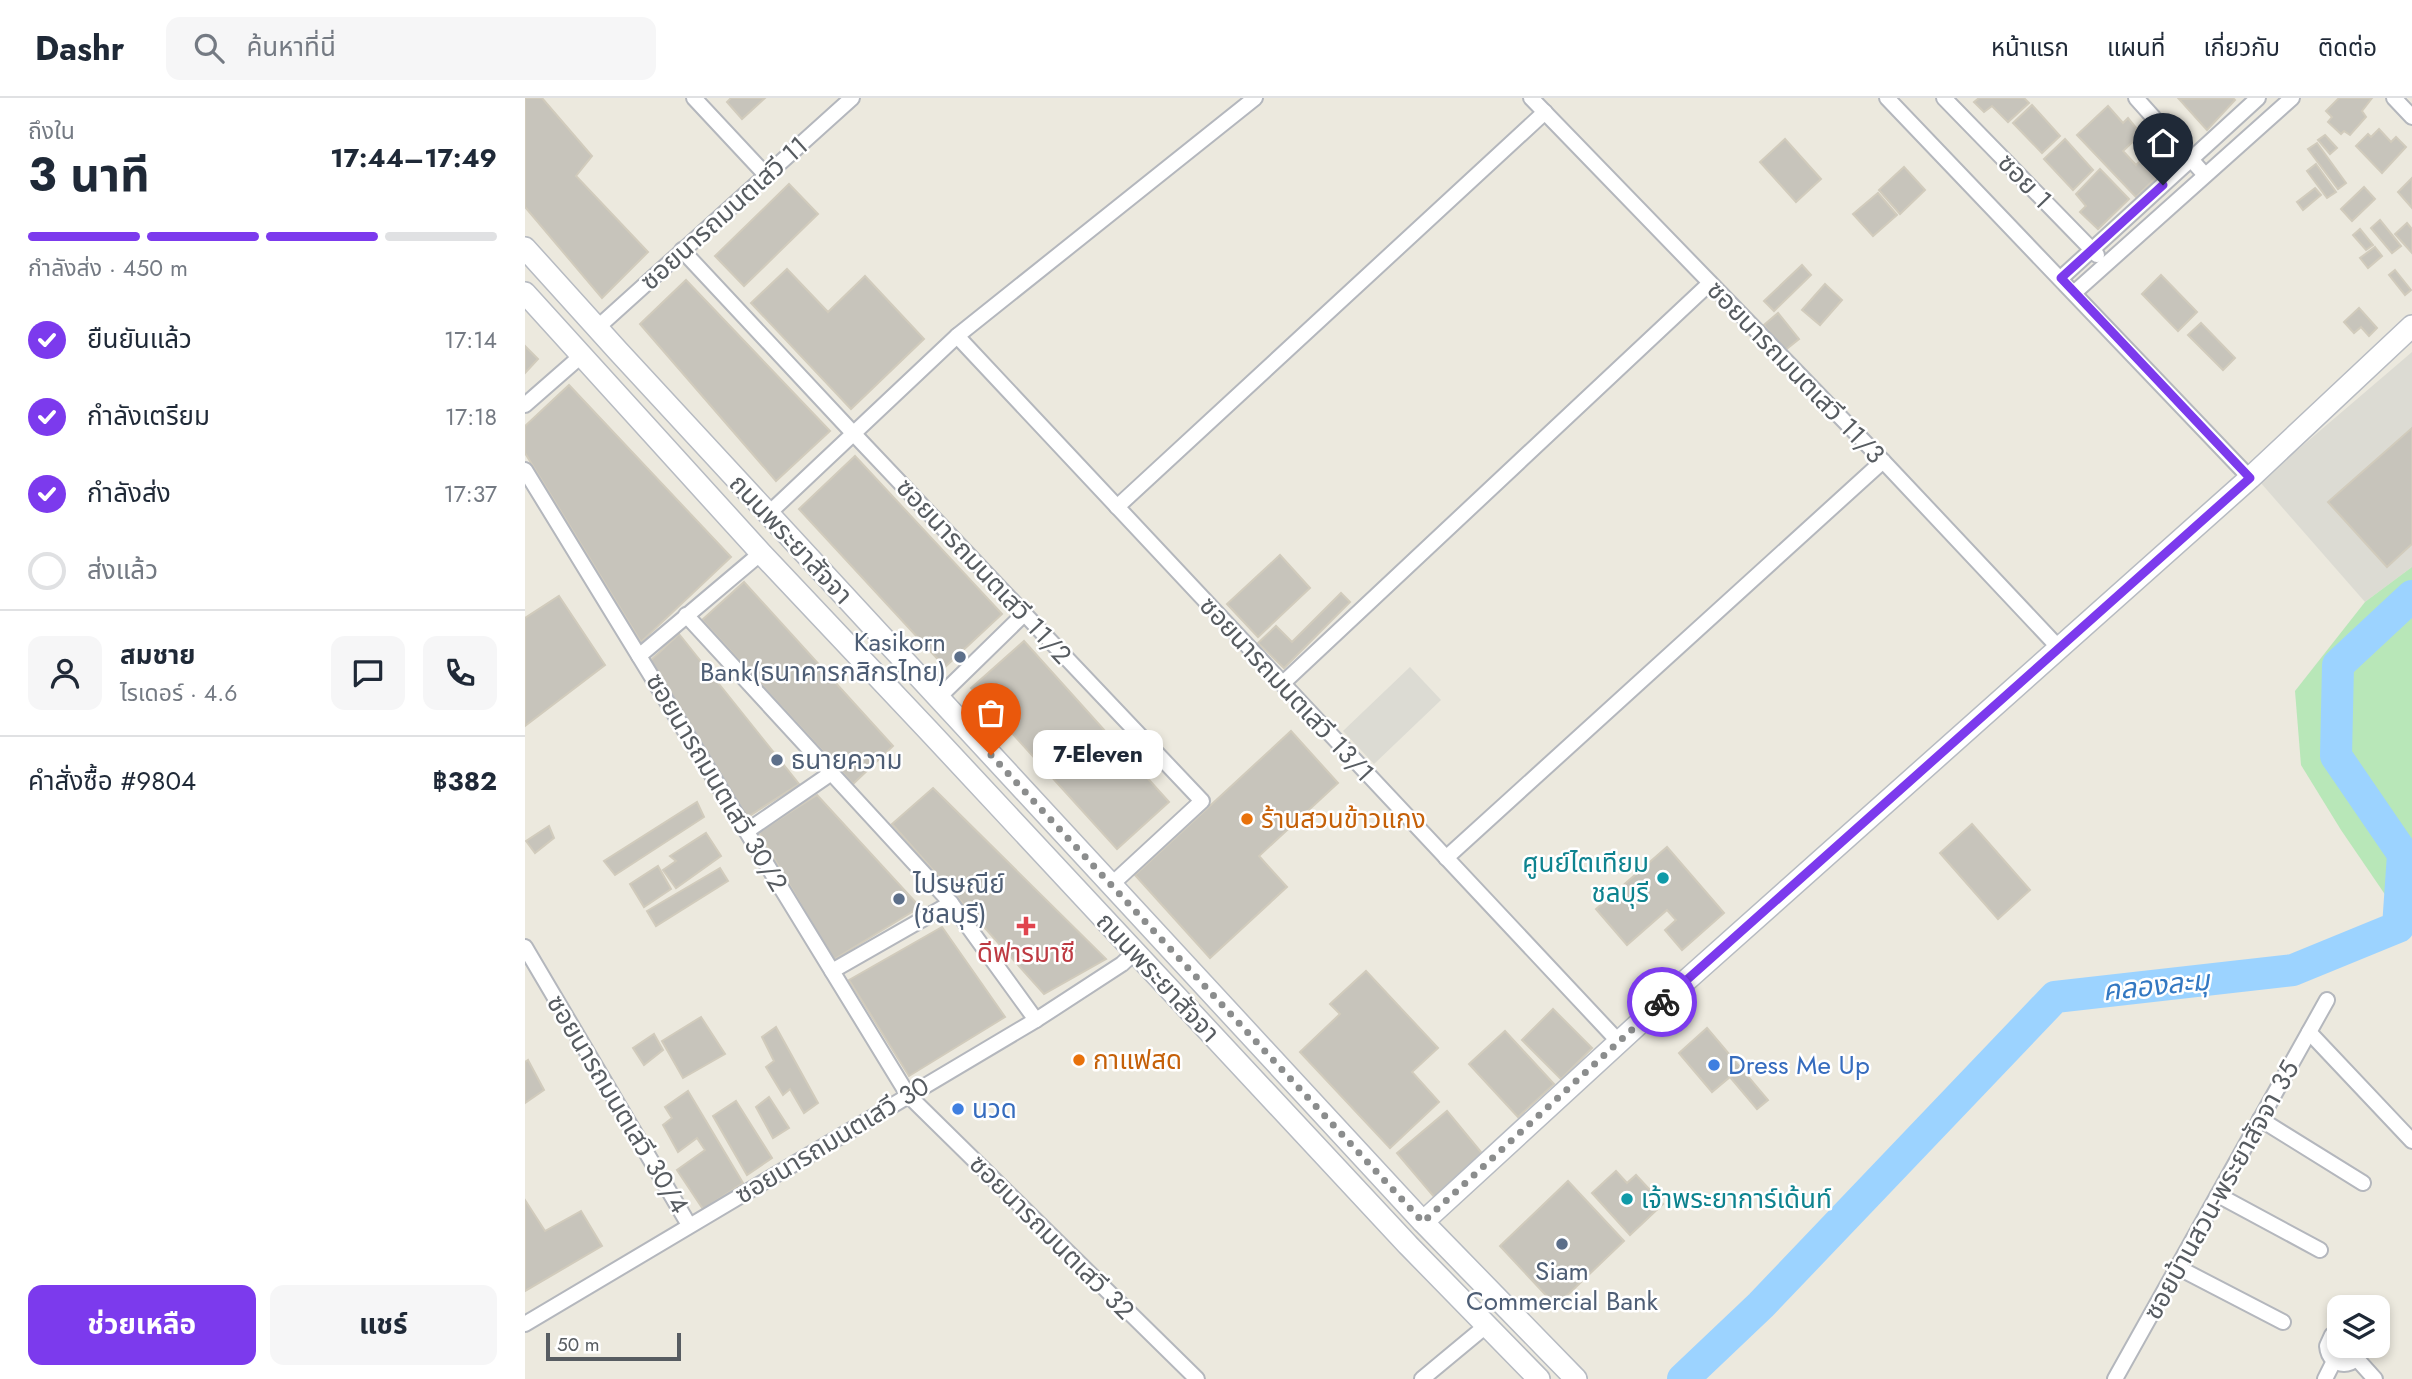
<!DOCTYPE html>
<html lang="th">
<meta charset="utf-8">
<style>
body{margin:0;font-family:Jost,"Noto Sans Thai",sans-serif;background:#f6f6f7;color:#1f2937;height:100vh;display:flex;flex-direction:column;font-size:26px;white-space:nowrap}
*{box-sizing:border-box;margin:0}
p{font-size:23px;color:#747a83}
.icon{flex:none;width:38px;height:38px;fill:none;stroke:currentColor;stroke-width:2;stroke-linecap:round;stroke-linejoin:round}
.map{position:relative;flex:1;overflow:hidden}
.details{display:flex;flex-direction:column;background:#fff;width:525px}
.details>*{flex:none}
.fabs{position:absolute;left:1802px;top:1197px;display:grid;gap:14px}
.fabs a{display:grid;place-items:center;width:63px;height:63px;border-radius:14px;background:#fff;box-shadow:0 4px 10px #0003;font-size:35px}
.scale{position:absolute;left:21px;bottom:18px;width:135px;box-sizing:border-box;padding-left:7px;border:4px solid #575c61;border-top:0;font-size:19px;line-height:24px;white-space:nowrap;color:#575c61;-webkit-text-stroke:5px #fff;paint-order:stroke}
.pin{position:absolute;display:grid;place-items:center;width:60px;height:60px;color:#fff;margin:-72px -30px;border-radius:50% 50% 50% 0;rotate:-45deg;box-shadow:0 0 7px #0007}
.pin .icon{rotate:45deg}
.courier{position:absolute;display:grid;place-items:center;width:70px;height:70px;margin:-35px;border:5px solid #7c3aed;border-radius:50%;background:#fff;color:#222;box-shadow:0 2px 9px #0007}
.bubble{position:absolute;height:49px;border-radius:14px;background:#fff;box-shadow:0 4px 10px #0003;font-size:23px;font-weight:700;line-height:49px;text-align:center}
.overview em{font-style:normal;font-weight:700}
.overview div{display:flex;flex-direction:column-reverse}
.overview{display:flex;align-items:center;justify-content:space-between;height:119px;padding:0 28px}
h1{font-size:46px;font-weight:700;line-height:52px}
.bar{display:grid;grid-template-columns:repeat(4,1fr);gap:10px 7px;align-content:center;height:84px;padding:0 28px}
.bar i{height:9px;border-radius:5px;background:#e0e1e3}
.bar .on{background:#7c3aed}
.bar p{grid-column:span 4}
.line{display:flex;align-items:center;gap:18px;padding:0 28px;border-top:2px solid #e0e1e3}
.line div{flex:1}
.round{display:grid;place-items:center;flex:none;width:74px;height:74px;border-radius:14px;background:#f6f6f7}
ol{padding:0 28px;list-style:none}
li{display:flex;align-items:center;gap:21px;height:77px}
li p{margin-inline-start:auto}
li .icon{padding:7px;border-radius:50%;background:#7c3aed;color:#fff;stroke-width:4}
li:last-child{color:#747a83}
li i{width:38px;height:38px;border:4px solid #e0e1e3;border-radius:50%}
.action{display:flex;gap:14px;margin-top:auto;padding:14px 28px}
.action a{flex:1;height:80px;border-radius:14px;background:#7c3aed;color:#fff;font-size:28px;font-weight:700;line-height:80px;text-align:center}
.action a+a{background:#f6f6f7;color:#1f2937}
header{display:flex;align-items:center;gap:42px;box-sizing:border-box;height:98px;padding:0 35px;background:#fff;border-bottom:2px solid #e0e1e3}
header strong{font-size:33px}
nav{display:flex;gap:38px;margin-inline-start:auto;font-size:24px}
.search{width:490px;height:63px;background:#f6f6f7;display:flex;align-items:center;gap:18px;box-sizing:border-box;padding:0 24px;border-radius:14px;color:#747a83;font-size:26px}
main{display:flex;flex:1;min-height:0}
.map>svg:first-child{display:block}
.industrial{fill:#dcdbd3}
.green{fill:#b8e7b8}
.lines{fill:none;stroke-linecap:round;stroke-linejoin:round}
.river{stroke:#9cd3ff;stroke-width:32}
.building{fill:#c7c4bb;stroke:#d1cbbc;stroke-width:2}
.street-casing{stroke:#b4b7bd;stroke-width:18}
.secondary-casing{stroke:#b7bbc2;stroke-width:24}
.street{stroke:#fff;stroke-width:14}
.secondary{stroke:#fff;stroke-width:21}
.done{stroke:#8b8d8d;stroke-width:7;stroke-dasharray:0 12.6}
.route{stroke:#7c3aed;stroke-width:9}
.service-dot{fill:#5c6f8a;stroke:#fff;stroke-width:2.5}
.food-dot{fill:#e8710a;stroke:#fff;stroke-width:2.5}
.culture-dot{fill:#0f9aa8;stroke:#fff;stroke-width:2.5}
.health-dot{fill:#e0444e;stroke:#fff;stroke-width:2.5}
.shop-dot{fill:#3f7fe0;stroke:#fff;stroke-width:2.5}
.labels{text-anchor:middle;stroke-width:5;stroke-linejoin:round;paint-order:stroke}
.street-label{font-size:26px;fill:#575c61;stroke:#fff}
.service-label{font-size:26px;fill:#4e5e75;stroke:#fff;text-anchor:start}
.food-label{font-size:26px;fill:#c56008;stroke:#fff;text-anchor:start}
.culture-label{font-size:26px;fill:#0d838f;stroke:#fff;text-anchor:end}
.health-label{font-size:26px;fill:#be3a42;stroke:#fff}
.shop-label{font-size:26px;fill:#366cbe;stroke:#fff;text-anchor:start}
.water-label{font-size:28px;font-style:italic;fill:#3378c2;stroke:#fff}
</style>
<header>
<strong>Dashr</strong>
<div class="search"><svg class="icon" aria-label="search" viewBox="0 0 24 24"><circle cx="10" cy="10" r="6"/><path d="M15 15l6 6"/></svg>ค้นหาที่นี่</div>
<nav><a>หน้าแรก</a><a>แผนที่</a><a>เกี่ยวกับ</a><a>ติดต่อ</a></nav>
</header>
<main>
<section class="details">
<div class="overview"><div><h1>3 นาที</h1><p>ถึงใน</p></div><em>17:44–17:49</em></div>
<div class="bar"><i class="on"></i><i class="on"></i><i class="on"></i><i></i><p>กำลังส่ง · 450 m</p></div>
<ol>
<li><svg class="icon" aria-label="check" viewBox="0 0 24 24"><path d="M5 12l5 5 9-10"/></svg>ยืนยันแล้ว<p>17:14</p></li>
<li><svg class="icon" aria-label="check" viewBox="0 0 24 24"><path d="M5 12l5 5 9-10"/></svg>กำลังเตรียม<p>17:18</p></li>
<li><svg class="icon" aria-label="check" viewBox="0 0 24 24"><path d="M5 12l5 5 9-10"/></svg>กำลังส่ง<p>17:37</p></li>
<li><i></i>ส่งแล้ว</li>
</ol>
<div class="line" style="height:126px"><a class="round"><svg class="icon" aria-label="person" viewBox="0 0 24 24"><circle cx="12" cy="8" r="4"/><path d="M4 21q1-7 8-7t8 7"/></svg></a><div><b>สมชาย</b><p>ไรเดอร์ · 4.6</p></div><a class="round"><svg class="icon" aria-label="chat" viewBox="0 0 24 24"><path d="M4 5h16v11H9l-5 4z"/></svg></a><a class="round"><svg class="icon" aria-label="phone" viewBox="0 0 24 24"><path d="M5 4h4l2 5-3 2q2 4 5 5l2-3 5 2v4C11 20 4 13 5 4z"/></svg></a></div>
<div class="line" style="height:91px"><div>คำสั่งซื้อ #9804</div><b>฿382</b></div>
<div class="action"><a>ช่วยเหลือ</a><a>แชร์</a></div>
</section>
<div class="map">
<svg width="1887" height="1281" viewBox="0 0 1887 1281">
<rect width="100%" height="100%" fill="#ece9de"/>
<!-- industrial -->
<g class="industrial">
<path d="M1887,254V469L1840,504L1735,384Z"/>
<path d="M885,569L916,602L849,666L818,633Z"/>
</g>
<!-- green -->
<path class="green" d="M1887,469V836L1816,732L1776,667L1770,593L1840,504Z"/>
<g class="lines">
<!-- river -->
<path class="river" d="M1158,1281L1236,1207L1530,899L1768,872L1873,829L1878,756L1811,658L1813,567L1887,498"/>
</g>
<!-- building -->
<g class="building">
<path d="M0,0H17L67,58L51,78L123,154L77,200L0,109Z"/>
<path d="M206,0H240L217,21L202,4Z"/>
<path d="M1454,0H1499L1504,5L1483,24L1467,8L1459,14L1449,4Z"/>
<path d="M1708,0L1710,2L1682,32L1654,1Z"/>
<path d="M1814,0H1847L1837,13L1841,19L1825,37L1819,33L1816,36L1803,24L1807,19L1801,13Z"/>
<path d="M1507,7L1535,38L1517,55L1488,25Z"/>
<path d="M1583,8L1598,25L1603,20L1616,36L1598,53L1611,67L1627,52L1642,69L1611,99L1552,37Z"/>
<path d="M1854,31L1866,44L1871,39L1881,49L1857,75L1831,48L1843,36L1846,39Z"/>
<path d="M1800,37L1812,50L1805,56L1793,42Z"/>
<path d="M1260,41L1296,81L1271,104L1235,64Z"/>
<path d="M1540,41L1568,72L1548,92L1519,61Z"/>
<path d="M1792,45L1821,85L1813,91L1783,51Z"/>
<path d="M1791,66L1811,94L1802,100L1782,73Z"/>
<path d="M1379,69L1400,92L1375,116L1354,92Z"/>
<path d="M1575,71L1604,101L1573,131L1555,114L1561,108L1551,96Z"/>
<path d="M1887,80V110L1873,94Z"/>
<path d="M264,86L293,116L219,188L190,158Z"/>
<path d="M1839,89L1850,101L1827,123L1816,111Z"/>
<path d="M1790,90L1796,97L1778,112L1772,104Z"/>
<path d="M1353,95L1372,117L1348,138L1328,116Z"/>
<path d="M1855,122L1876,148L1867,155L1846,130Z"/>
<path d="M1882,125L1887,131V155L1870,136Z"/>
<path d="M1835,131L1848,147L1841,152L1828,137Z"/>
<path d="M1850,149L1857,158L1843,170L1835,160Z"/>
<path d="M1277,167L1286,177L1249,213L1239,203Z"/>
<path d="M262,171L303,214L340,178L399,241L326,311L226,205Z"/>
<path d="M1870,172L1886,192L1880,197L1864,177Z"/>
<path d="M1636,177L1672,214L1653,233L1617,196Z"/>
<path d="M161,182L305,333L251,383L115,226Z"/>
<path d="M1300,186L1317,202L1295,227L1277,212Z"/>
<path d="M1834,210L1852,230L1844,238L1836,229L1829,235L1819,224Z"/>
<path d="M1253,215L1274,241L1259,253L1239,227Z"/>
<path d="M1676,225L1710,260L1698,272L1663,237Z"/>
<path d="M0,248L13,261L0,275Z"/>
<path d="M44,287L206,459L116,544L0,355V328Z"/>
<path d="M1887,330V446L1862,469L1803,404Z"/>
<path d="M330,358L477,516L420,569L274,411Z"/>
<path d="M755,457L785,490L733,539L702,506Z"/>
<path d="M219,484L368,648L328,686L177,522Z"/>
<path d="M816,495L825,504L759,570L733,545L751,528L767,544Z"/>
<path d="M34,498L80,567L0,628V520Z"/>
<path d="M154,536L274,686L221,720L125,563Z"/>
<path d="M499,543L644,704L592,751L446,590Z"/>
<path d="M766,633L813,685L734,758L762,789L685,860L610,777Z"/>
<path d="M408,690L581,861L519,896L367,726Z"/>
<path d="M292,697L395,809L308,862L234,734Z"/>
<path d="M172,704L179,719L90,777L79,763Z"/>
<path d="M1447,726L1505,792L1473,821L1415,755Z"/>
<path d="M24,728L29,740L10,755L1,743Z"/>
<path d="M181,735L196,758L151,790L138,772L151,763L145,758Z"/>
<path d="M1142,749L1199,815L1157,852L1140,832L1151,822L1142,812L1102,847L1071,811Z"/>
<path d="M133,768L146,791L119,809L105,786Z"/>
<path d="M195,770L203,783L131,828L122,813Z"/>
<path d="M417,829L480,919L384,978L324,882Z"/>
<path d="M841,873L913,950L887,974L914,1004L865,1050L775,954L815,916L805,906Z"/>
<path d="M1028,911L1067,950L1036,981L997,942Z"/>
<path d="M176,919L200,956L158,980L137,943Z"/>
<path d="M251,929L293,1005L279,1015L265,991L258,997L241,969L249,963L237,939Z"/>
<path d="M1182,930L1243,1002L1232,1011L1205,979L1187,994L1154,955Z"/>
<path d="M980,933L1029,986L993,1019L944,966Z"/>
<path d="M129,936L138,952L119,967L108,950Z"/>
<path d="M3,962L19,992L0,1005V964Z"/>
<path d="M163,993L218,1085L178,1111L152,1072L180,1052L172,1040L153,1054L138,1027L147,1020L140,1009Z"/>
<path d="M244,999L264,1030L248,1040L231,1009Z"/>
<path d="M211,1003L247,1060L222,1077L188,1018Z"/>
<path d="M922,1013L960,1059L911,1101L872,1055Z"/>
<path d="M1091,1073L1102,1085L1111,1077L1138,1106L1105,1137L1067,1095Z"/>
<path d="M1043,1083L1099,1143L1031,1208L975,1148Z"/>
<path d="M0,1102L20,1133L56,1113L77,1148L0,1193Z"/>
</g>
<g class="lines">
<!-- street casing -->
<g class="street-casing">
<g id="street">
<path d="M169,0L240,76"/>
<path d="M1006,0L1358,363L1534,550"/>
<path d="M1362,0L1725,380"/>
<path d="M1419,0L1572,157"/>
<path d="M1611,0L1680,77"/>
<path d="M1869,0L1887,19"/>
<path d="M157,152L328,335L677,703L586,787"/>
<path d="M1536,180L1733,0"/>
<path d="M1550,194L1767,0"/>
<path d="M72,230L327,0"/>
<path d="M432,238L1094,944"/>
<path d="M0,307L56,258"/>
<path d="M0,372L383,997L672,1281"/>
<path d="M592,409L1020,14"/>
<path d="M243,416L432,238L730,0"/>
<path d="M161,517L426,805L511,922"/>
<path d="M114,558L236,455"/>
<path d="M757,586L1185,185"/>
<path d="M413,600L499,516"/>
<path d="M222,733L305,676"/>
<path d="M921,760L1358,363"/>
<path d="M0,849L164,1127"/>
<path d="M307,873L426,805"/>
<path d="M1784,934L1887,1043"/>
<path d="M1735,1021L1838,1085"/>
<path d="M1693,1097L1795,1152"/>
<path d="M1652,1169L1758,1224"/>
<path d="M0,1226L511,922L597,866L610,854"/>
<path d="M1815,1233L1807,1237L1802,1248C1804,1272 1834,1272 1836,1248"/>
<path d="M1832,1261L1850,1281"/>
<path d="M897,1281L962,1227"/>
<path d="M1590,1281L1802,902"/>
<path d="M1800,1281L1809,1263"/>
</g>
</g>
<!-- secondary casing -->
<g class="secondary-casing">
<g id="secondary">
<path d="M0,150L93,253L898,1124L1051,1281"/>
<path d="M0,195L236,455L404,633L883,1147L1014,1281"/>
<path d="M898,1124L1155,888L1725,380L1887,228"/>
</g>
</g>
<!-- street -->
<use href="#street" class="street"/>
<!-- secondary -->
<use href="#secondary" class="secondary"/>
</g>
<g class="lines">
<!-- done -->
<path class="done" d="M466,657L898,1124L1137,904"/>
<!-- route -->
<path class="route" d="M1137,904L1725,380L1536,180L1638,87"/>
</g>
<!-- markers -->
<g class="service-dot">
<circle cx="435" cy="559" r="7"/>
<circle cx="252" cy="662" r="7"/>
<circle cx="374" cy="801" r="7"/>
<circle cx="1037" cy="1146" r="7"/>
</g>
<g class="food-dot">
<circle cx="722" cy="721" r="7"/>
<circle cx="554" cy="962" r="7"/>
</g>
<g class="culture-dot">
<circle cx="1138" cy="780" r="7"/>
<circle cx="1102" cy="1101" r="7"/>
</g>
<path class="health-dot" d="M497.5 817.5h7v7h7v7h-7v7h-7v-7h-7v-7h7z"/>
<g class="shop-dot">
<circle cx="1189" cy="967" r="7"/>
<circle cx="433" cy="1011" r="7"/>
</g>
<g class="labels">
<!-- street labels -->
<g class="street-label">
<text transform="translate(1500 83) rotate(46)" y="9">ซอย 1</text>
<text transform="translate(199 115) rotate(-42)" y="9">ซอยนารถมนตเสวี 11</text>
<text transform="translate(1271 274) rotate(46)" y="9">ซอยนารถมนตเสวี 11/3</text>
<text transform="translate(266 441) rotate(47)" y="9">ถนนพระยาสัจจา</text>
<text transform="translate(459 473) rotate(47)" y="9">ซอยนารถมนตเสวี 11/2</text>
<text transform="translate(762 591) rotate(47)" y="9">ซอยนารถมนตเสวี 13/1</text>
<text transform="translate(192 684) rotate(59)" y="9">ซอยนารถมนตเสวี 30/2</text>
<text transform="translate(633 879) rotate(47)" y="9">ถนนพระยาสัจจา</text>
<text transform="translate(93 1006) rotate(59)" y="9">ซอยนารถมนตเสวี 30/4</text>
<text transform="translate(307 1042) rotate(-31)" y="9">ซอยนารถมนตเสวี 30</text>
<text transform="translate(1696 1092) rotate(-61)" y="9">ซอยบ้านสวน-พระยาสัจจา 35</text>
<text transform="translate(527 1139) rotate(45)" y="9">ซอยนารถมนตเสวี 32</text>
</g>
<!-- service labels -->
<g class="service-label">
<text x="421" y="553" text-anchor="end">Kasikorn<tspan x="421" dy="30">Bank(ธนาคารกสิกรไทย)</tspan></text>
<text x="266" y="671">ธนายความ</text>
<text x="388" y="795">ไปรษณีย์<tspan x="388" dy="30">(ชลบุรี)</tspan></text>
<text x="1037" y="1182" text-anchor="middle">Siam<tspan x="1037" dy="30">Commercial Bank</tspan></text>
</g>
<!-- food labels -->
<g class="food-label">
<text x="736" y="730">ร้านสวนข้าวแกง</text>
<text x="568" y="971">กาแฟสด</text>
</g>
<!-- culture labels -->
<g class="culture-label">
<text x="1124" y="774">ศูนย์ไตเทียม<tspan x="1124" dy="30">ชลบุรี</tspan></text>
<text x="1116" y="1110" text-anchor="start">เจ้าพระยาการ์เด้นท์</text>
</g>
<!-- health labels -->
<g class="health-label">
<text x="501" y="864">ดีฟารมาซี</text>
</g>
<!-- shop labels -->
<g class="shop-label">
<text x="1203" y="976">Dress Me Up</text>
<text x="447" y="1020">นวด</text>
</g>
<!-- water labels -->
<g class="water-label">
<text transform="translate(1631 887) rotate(-6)" y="10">คลองละมุ</text>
</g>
</g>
</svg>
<div class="fabs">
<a><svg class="icon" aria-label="layers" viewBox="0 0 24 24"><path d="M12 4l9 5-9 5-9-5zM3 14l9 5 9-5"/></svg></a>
</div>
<div class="scale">50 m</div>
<div class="pin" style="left:466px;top:657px;background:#ea580c"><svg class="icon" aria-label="bag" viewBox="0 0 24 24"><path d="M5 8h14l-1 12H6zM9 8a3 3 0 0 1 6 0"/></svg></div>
<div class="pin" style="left:1638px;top:87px;background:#1f2937"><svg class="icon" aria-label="home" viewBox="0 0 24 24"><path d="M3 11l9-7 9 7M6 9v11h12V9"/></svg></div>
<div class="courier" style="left:1137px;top:904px"><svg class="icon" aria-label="bike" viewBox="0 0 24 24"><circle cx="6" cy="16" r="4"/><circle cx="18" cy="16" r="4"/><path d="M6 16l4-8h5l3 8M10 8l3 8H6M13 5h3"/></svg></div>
<div class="bubble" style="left:508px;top:632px;width:130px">7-Eleven</div>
</div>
</main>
